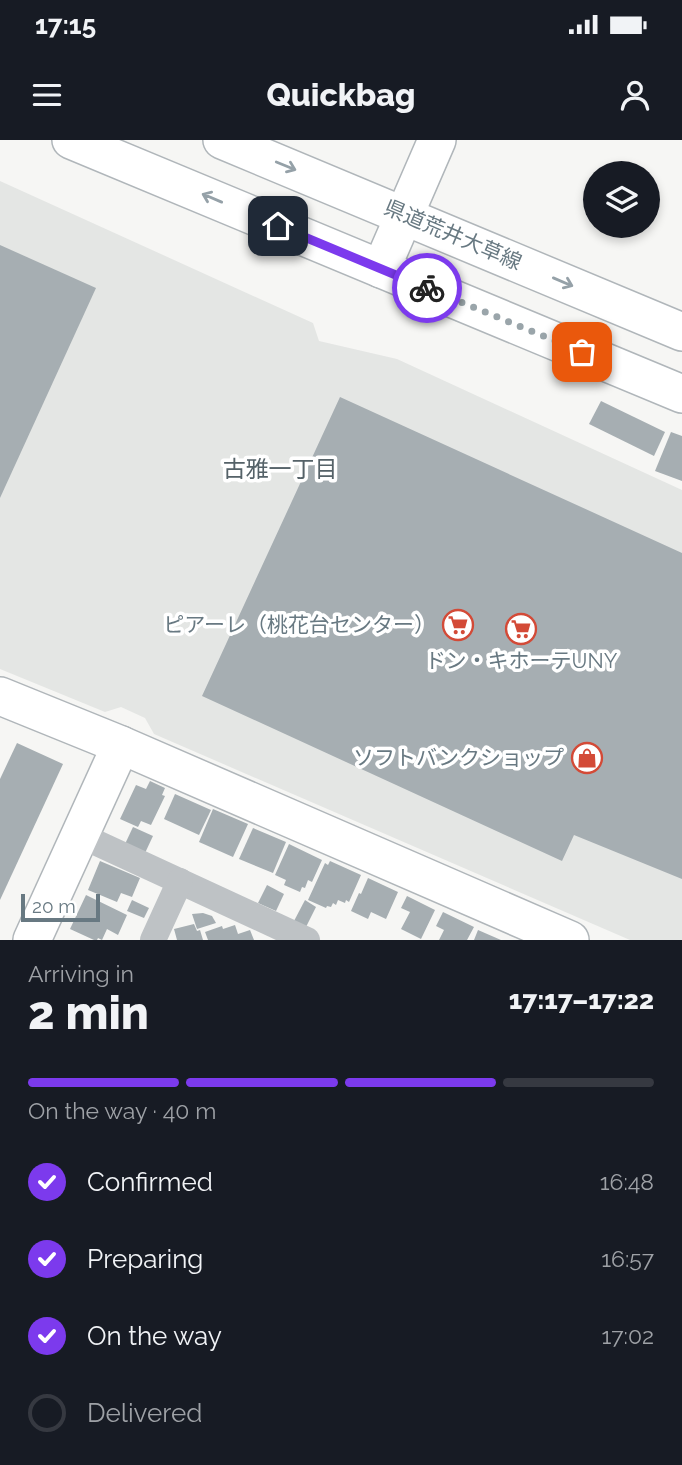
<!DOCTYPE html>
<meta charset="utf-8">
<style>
body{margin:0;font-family:Raleway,"Noto Sans JP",sans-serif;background:#242831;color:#f1f3f6;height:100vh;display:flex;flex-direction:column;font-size:26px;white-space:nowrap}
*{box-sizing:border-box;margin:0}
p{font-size:23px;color:#9ea1a6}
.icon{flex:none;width:38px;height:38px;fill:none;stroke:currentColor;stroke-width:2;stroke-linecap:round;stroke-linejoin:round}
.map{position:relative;height:800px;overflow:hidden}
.drawer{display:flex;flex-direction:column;background:#171b24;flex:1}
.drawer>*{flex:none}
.fabs{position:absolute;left:583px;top:21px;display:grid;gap:14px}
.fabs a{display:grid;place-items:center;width:77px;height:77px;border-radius:50%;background:#171b24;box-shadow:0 4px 10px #0003;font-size:35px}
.scale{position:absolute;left:21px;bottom:18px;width:79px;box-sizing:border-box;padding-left:7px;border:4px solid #687982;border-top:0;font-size:19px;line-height:24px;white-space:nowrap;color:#687982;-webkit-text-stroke:5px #fff;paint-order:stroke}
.pin{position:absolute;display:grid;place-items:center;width:60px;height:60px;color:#fff;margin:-30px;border-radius:14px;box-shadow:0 4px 10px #0006}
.courier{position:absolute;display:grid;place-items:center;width:70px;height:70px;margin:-35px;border:5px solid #7c3aed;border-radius:50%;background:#fff;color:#222;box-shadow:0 2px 9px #0007}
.summary em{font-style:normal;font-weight:800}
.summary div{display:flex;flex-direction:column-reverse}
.summary{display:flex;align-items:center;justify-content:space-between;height:119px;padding:0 28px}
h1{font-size:46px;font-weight:800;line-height:52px}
.bar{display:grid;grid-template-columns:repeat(4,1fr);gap:10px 7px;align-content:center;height:84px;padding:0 28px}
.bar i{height:9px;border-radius:5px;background:#363941}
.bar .active{background:#7c3aed}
.bar p{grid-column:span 4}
ol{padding:0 28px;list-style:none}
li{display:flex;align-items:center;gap:21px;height:77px}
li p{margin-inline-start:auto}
li .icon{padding:7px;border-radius:50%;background:#7c3aed;color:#fff;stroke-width:4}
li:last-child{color:#9ea1a6}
li i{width:38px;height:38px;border:4px solid #363941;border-radius:50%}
.status{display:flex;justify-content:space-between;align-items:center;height:49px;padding:0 35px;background:#171b24;direction:ltr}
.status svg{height:19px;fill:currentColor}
header{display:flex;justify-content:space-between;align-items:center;height:91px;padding:0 28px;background:#171b24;font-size:32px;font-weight:800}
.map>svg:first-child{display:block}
.built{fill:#e4e6e4}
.building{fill:#a6aeb2}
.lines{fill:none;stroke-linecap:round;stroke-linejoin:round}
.secondary-casing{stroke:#b0b6ba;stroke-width:40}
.street{stroke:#bec2c5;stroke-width:26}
.secondary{stroke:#fff;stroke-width:37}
.oneway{stroke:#95a1a8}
.done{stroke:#9aa5aa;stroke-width:7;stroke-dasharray:0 12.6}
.route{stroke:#7c3aed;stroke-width:9}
.labels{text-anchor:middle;stroke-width:7;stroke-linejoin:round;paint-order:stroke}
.street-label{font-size:21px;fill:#687982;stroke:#fff}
.poi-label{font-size:21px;fill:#687982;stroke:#fff;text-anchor:end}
.neighbourhood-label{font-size:23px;fill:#556268;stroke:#fff}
</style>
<div class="status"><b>17:15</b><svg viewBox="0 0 49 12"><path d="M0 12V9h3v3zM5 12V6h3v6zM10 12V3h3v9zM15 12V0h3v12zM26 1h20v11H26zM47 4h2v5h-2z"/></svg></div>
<header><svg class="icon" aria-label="menu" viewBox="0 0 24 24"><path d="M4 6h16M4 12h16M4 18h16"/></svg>Quickbag<svg class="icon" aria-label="person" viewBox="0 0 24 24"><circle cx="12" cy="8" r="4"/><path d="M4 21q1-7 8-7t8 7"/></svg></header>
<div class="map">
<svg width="682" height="800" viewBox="0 0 682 800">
<rect width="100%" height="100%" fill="#f6f6f4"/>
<!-- built -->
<path class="built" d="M0,41L313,183L319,201L397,219L682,350V800H630L154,594L145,578L121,567L105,572L0,529Z"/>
<!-- building -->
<g class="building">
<path d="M0,105L96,148L0,358Z"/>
<path d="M340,257L682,413V739L574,695L562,721L202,556Z"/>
<path d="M601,261L665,292L654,316L589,284Z"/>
<path d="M671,292L682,296V341L655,331Z"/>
<path d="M17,603L63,624L0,760V639Z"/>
<path d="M150,641L165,648L162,655L165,656L151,685L141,681L138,687L120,679L136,645L146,649Z"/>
<path d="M175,654L211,670L199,695L164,679Z"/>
<path d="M213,669L248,684L233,717L199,702Z"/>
<path d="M133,687L153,696L145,713L125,704Z"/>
<path d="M253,688L286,702L273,733L239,719Z"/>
<path d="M289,704L322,720L312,742L308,740L305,748L302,747L300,752L284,745L286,740L275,735Z"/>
<path d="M100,721L140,738L132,757L121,753L117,762L88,750Z"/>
<path d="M330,721L361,735L349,762L346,760L345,763L338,760L336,765L333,763L331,767L327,766L326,768L308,760L325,723L328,725Z"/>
<path d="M368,738L398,752L386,779L371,772L368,779L351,771L359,753L361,754Z"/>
<path d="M267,745L284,754L276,771L258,763Z"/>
<path d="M86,755L127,775L118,795L107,789L102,800L98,798L97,800H94L70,789Z"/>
<path d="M407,756L435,770L421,799L401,789L410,772L401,768Z"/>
<path d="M132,760L149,768L144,778L127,771Z"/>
<path d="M305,760L316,767L306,787L294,781Z"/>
<path d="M443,772L474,787L467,800H439L444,790L436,786Z"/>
<path d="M203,773L212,776L216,783L197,789L192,774Z"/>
<path d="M194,784L197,791L200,790L203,800H177L174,789Z"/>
<path d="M235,785L238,794L250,790L254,800H208L205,792L222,786L223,789Z"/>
<path d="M478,790L501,800H474Z"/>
</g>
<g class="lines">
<!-- secondary casing -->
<g class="secondary-casing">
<g id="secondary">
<path d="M71,0L682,254"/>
<path d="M222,0L682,192"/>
<path d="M381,129L437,0"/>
<path d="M0,556L121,605L570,800"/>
<path d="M32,800L121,605"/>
</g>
</g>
<!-- street -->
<g class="street">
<path d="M99,704L307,800"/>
<path d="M153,800L180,741"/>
</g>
<!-- secondary -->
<use href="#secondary" class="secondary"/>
</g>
<!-- one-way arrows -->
<defs><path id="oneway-shaft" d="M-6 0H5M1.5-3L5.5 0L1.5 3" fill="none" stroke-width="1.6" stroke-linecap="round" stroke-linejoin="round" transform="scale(1.75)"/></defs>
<g class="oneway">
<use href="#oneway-shaft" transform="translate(286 26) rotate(22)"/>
<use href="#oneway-shaft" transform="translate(212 58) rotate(-157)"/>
<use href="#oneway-shaft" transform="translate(563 142) rotate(23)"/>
</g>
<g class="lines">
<!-- done -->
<path class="done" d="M427,148L582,212"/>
<!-- route -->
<path class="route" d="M278,86L427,148"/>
</g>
<!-- icons -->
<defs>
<g id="supermarket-ring" transform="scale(1.575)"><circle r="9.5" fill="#fff" stroke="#d34a37" stroke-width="1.5"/><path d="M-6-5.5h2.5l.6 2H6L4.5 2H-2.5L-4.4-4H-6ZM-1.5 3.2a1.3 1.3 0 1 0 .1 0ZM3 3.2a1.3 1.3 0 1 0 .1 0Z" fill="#d34a37"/></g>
<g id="shop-ring" transform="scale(1.575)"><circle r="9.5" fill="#fff" stroke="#d34a37" stroke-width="1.5"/><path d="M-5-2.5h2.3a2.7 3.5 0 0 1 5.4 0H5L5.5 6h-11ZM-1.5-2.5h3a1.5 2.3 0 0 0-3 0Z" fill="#d34a37"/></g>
</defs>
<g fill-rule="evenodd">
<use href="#supermarket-ring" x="458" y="485"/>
<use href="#supermarket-ring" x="521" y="489"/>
<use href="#shop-ring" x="587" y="618"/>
</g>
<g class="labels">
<!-- street labels -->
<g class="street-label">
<text transform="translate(453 95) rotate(23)" y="7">県道荒井大草線</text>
</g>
<!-- poi labels -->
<g class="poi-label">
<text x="435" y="492">ピアーレ（桃花台センター）</text>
<text x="521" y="528" text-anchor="middle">ドン・キホーテUNY</text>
<text x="564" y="625">ソフトバンクショップ</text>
</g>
<!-- neighbourhood labels -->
<g class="neighbourhood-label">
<text x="280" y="337">古雅一丁目</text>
</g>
</g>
</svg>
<div class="fabs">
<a><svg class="icon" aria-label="layers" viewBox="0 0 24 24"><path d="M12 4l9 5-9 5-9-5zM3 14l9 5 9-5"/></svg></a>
</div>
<div class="scale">20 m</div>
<div class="pin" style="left:582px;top:212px;background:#ea580c"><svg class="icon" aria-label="bag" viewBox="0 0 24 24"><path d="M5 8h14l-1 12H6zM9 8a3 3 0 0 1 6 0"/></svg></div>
<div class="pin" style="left:278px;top:86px;background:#1f2937"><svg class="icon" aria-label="home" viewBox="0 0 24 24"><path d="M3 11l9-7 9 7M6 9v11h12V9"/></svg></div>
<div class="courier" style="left:427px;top:148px"><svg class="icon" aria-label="bike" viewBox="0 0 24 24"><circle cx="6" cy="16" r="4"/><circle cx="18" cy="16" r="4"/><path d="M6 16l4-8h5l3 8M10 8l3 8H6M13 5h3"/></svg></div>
</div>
<section class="drawer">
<div class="summary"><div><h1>2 min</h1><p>Arriving in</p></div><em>17:17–17:22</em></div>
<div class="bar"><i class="active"></i><i class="active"></i><i class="active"></i><i></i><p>On the way · 40 m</p></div>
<ol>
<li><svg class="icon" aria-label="check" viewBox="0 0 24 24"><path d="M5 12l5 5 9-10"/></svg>Confirmed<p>16:48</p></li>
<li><svg class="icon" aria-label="check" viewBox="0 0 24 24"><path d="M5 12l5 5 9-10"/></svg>Preparing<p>16:57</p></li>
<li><svg class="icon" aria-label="check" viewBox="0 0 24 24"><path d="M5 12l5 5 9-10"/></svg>On the way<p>17:02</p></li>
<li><i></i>Delivered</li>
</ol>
</section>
